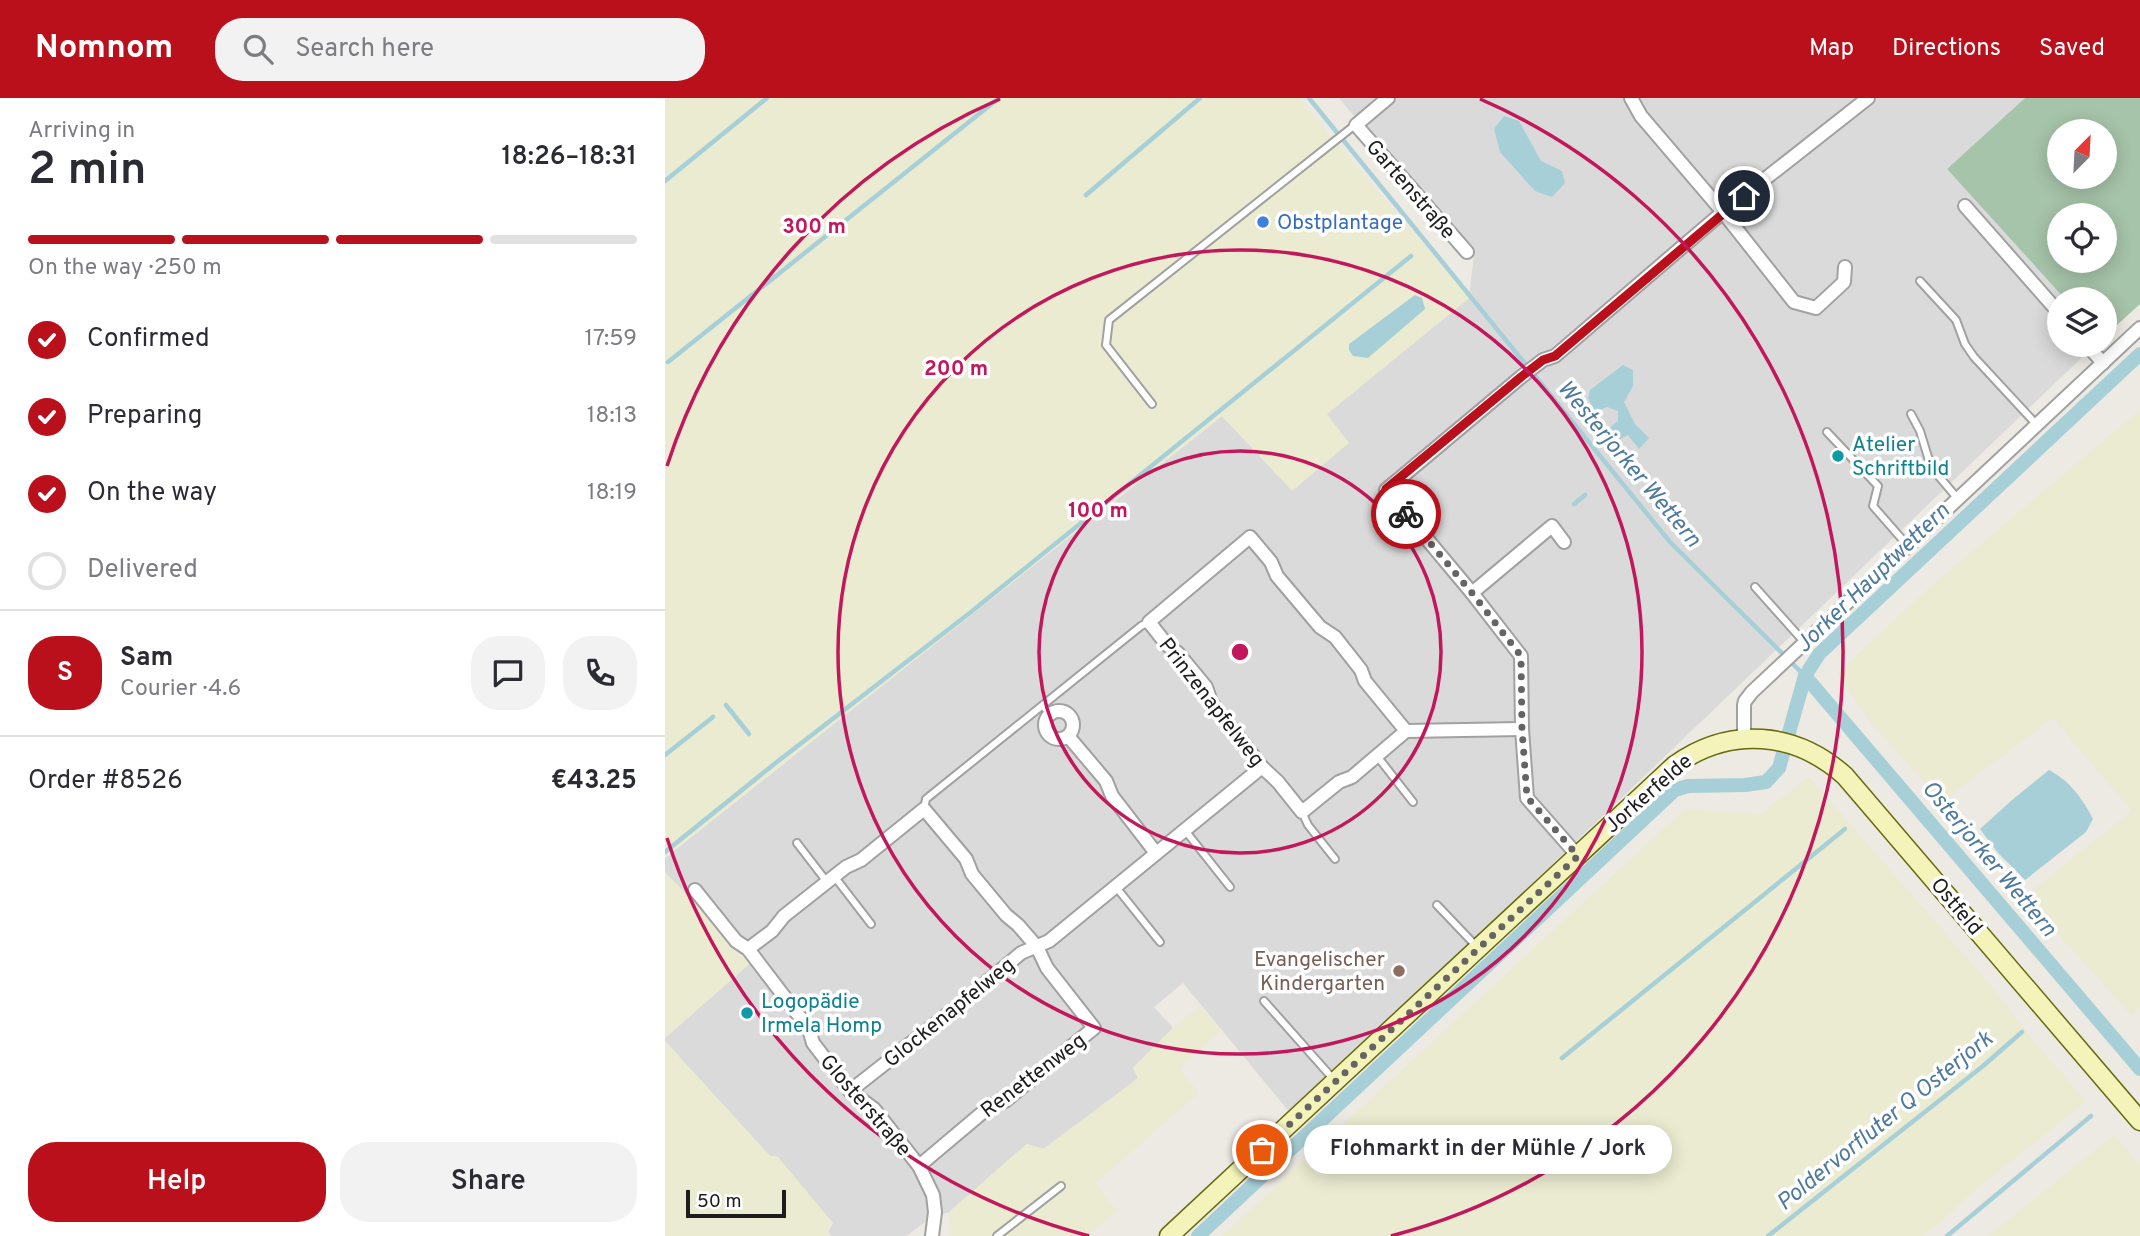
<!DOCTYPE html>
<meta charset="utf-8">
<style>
body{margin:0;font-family:Overpass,sans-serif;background:#f2f2f3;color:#2b2b33;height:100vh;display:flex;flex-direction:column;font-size:26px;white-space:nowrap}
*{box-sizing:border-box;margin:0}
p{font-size:23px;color:#7c7c81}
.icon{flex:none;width:38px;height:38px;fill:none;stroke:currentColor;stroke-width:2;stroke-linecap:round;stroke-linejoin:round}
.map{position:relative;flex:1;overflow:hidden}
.side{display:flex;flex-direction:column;background:#fff;width:665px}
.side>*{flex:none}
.needle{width:46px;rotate:24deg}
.tools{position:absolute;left:1382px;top:21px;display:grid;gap:14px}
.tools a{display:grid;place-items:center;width:70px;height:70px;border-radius:50%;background:#fff;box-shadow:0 4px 18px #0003;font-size:35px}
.scale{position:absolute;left:21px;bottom:18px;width:100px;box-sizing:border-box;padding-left:7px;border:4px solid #1d1d1d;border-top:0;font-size:19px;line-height:24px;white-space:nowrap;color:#1d1d1d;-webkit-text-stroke:5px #fff;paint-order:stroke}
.pin{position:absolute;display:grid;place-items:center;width:60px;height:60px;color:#fff;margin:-30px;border:4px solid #fff;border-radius:50%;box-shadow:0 2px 7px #0007}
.courier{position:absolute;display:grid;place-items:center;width:70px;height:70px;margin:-35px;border:5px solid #b9101b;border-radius:50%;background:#fff;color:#222;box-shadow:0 2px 9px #0007}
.bubble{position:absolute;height:49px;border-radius:24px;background:#fff;box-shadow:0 4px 18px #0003;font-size:23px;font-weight:600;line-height:49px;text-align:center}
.headline em{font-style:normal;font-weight:600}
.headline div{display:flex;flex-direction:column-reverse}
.headline{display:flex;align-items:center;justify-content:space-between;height:119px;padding:0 28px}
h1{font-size:46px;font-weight:600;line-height:52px}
.bar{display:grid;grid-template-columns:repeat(4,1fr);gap:10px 7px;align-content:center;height:84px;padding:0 28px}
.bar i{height:9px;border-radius:5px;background:#e1e1e2}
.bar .on{background:#b9101b}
.bar p{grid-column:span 4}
.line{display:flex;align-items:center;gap:18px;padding:0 28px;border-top:2px solid #e1e1e2}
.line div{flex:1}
.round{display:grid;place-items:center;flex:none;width:74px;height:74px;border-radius:28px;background:#f2f2f3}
ol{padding:0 28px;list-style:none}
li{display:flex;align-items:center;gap:21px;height:77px}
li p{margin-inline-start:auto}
li .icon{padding:7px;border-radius:50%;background:#b9101b;color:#fff;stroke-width:4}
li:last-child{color:#7c7c81}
li i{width:38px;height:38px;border:4px solid #e1e1e2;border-radius:50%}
.button{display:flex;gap:14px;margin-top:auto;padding:14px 28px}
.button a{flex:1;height:80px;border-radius:28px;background:#b9101b;color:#fff;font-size:28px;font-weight:600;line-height:80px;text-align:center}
.button a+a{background:#f2f2f3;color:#2b2b33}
header{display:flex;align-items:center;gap:42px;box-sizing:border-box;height:98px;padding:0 35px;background:#b9101b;color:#fff}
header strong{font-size:33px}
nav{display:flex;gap:38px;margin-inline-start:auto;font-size:24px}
.search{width:490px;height:63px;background:#f2f2f3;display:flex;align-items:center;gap:18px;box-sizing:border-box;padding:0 24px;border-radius:28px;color:#7c7c81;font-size:26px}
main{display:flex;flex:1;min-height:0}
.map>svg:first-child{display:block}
.residential{fill:#dbdada}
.farmland{fill:#eaebd0}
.cemetery{fill:#a6c4a9;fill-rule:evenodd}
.water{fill:#a7cfd7}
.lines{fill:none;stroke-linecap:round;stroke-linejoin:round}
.stream{stroke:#a7cfd7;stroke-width:4.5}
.canal{stroke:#a7cfd7;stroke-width:14}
.lane-casing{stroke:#a1a1a1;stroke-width:10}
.street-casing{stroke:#a1a1a1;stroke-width:16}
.secondary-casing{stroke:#666a0d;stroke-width:21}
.lane{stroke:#fff;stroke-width:6}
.street{stroke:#fff;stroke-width:12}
.secondary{stroke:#f4f3ba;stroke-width:18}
.done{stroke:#666462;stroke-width:7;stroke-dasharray:0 12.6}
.route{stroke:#b9101b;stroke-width:9}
.ring{fill:none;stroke:#c2185b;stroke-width:3.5}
.shop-dot{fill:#3f7fe0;stroke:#fff;stroke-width:2.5}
.culture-dot{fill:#0f9aa8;stroke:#fff;stroke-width:2.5}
.education-dot{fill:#8d6e63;stroke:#fff;stroke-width:2.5}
.labels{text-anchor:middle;stroke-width:7;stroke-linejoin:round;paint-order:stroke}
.street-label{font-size:21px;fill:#1d1d1d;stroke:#fff}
.shop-label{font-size:21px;fill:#366cbe;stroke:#fff;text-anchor:start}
.culture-label{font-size:21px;fill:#0d838f;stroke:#fff;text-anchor:start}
.education-label{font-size:21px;fill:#785e54;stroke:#fff;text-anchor:end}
.water-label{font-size:23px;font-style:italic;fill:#4e7a9d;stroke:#fff}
.centre{fill:#c2185b;stroke:#fff;stroke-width:3.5}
.ring-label{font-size:21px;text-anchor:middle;font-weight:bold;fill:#c2185b;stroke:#fff;stroke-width:7;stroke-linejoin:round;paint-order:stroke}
</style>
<header>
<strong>Nomnom</strong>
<div class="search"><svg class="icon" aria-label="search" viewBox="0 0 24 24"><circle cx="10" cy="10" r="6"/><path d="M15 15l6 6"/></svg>Search here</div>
<nav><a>Map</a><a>Directions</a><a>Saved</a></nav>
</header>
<main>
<section class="side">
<div class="headline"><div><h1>2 min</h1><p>Arriving in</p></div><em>18:26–18:31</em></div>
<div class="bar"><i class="on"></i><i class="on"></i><i class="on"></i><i></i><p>On the way · 250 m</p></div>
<ol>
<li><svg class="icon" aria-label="check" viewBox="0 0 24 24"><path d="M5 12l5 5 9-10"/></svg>Confirmed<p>17:59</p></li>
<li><svg class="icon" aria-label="check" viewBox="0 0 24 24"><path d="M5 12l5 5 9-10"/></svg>Preparing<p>18:13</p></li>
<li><svg class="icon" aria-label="check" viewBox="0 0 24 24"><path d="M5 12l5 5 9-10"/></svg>On the way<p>18:19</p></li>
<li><i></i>Delivered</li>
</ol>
<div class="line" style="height:126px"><b class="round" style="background:#b9101b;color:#fff">S</b><div><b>Sam</b><p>Courier · 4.6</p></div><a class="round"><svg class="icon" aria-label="chat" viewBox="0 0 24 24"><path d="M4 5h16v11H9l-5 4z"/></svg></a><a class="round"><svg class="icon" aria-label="phone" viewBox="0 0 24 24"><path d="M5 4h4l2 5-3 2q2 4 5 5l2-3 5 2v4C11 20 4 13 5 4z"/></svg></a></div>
<div class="line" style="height:91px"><div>Order #8526</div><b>€43.25</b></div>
<div class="button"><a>Help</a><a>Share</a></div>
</section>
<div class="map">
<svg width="1475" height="1138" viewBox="0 0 1475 1138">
<rect width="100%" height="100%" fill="#ede9e3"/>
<!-- residential -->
<path class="residential" d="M674,0H1360L1282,71L1400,201H1395V247H1430L626,1016L518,885L489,909L508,930L468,970L474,980L378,1051L362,1046L284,1114L264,1121L242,1138H166L113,1059L105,1058L0,943V940L94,857L74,841L32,790L21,796L0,774V760L557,318L627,392L662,316L804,200L809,156L723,59Z"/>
<!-- farmland -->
<g class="farmland">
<path d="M0,0H633L804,200L662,316L684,345L627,393L557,318L0,760Z"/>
<path d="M1475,312V909L1466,917L1360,799L1467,713L1388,620L1277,703L1209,629L1173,575L1264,490Z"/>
<path d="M1144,679L1329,891L1366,940L1421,1003L1299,1101L1291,1110L1258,1138H557L1020,711L1096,716Z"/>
<path d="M0,774L21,796L32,790L74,841L95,857L0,940Z"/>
<path d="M535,908L556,932L514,971L534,995L430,1085L452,1113L422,1138H285L284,1114L362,1046L379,1051L473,980L468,970L508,930Z"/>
<path d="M0,943L105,1058L113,1059L168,1125L163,1134L166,1138H0Z"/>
<path d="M1449,1037L1475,1067V1138H1323Z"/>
</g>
<!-- cemetery -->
<path class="cemetery" d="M1360,0H1475V206L1440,238V201H1400L1282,71ZM1395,33H1440V79H1395ZM1395,117H1440V163H1395Z"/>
<!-- water -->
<g class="water">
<path d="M839,18L854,23L876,63L897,73L900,85L887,99L870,93L835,54L829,31Z"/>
<path d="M750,197L757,200L760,211L703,260L688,258L684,252V246Z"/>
<path d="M958,267L968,272V288L959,304L970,326L984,340L974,351L963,337L953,342L941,333L953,323V313L942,309L930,314L923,300L925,292Z"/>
<path d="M1384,672C1405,683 1417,700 1428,721L1421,734L1360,782L1333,755L1315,731L1347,702Z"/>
</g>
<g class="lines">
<!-- stream -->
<g class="stream">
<path d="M644,0L1005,444L1140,578"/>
<path d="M0,83L102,0"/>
<path d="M421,97L535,0"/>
<path d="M3,264L334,0"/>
<path d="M909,406L920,397"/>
<path d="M61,607L84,636"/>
<path d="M0,657L48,619"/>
<path d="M0,754L108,667L306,514L746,158"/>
<path d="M897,960L1180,731"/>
<path d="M1103,1138L1318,968L1357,934"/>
<path d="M1282,1138L1426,1018"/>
</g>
<!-- canal -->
<g class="canal">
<path d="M1140,578L1475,971"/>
<path d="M533,1138L1010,692L1023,688L1080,687L1101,684L1114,670L1140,578L1154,556L1475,256"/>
</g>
<!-- lane casing -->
<g class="lane-casing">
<g id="lane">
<path d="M1255,183L1291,222L1300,246L1309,259L1372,327"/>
<path d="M487,306L441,247L444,222L690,27"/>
<path d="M1246,316L1255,333L1266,369L1293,401"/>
<path d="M1162,334L1213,388L1208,408L1243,448"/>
<path d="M1090,489L1140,545"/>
<path d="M378,608L385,616"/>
<path d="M712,658L748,704"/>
<path d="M259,711L261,701L476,528L484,524"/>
<path d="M637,714L643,727L670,761"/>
<path d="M519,731L565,789"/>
<path d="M132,745L162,784"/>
<path d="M169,778L206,826"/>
<path d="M451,789L495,844"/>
<path d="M772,807L812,849"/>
<path d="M599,903L670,983"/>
<path d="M332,1138L396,1088"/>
</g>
</g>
<!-- street casing -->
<g class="street-casing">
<g id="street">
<path d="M723,0L691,27L802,154"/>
<path d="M966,0L976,18L1058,114L1129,204L1151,210L1179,184L1180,169"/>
<path d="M1300,108L1395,216"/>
<path d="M1422,247L1438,265"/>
<path d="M807,495L887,428L899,444"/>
<circle cx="394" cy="627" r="14"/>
<path d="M741,633L700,583L696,572L670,539L655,529L612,478L606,464L585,439L484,524L502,547L513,555L541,589L546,604L597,669L613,684L637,714L674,684L687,679L741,633L857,631"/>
<path d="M403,638L441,683L447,698L491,755"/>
<path d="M1079,641V607L1080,603L1087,594L1475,230"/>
<path d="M913,758L862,700L857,631L856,558L807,495L721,392L856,279L878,262L890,258L1058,114L1203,0"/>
<path d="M30,792L71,843L83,851L144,931L148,945L185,993L209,1011L254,1068L268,1097L270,1114L267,1138"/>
<path d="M83,851L107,833L119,818L181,769L196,762L259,711L301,761L307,776L341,817L353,827L372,849L382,870L429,930L340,1003L324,1009L254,1068"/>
<path d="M185,993L297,905L356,855L384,843L597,669"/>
</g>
</g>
<!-- secondary casing -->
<g class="secondary-casing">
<path id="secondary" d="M504,1138L1010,667C1065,628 1130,633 1180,678L1475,1023"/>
</g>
<!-- lane -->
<use href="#lane" class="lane"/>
<!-- street -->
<use href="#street" class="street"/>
<!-- secondary -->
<use href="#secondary" class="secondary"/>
</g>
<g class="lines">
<!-- done -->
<path class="done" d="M597,1052L913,758L862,699L857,631L856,558L807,495L741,416"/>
<!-- route -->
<path class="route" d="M741,416L721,391L856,279L878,262L890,258L1079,98"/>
</g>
<!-- distance rings -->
<g class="ring">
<circle cx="575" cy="554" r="201"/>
<circle cx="575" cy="554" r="402"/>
<path d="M424 1138A603 603 0 0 1 2 740M2 368A603 603 0 0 1 335 1M815 1A603 603 0 0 1 726 1138"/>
</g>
<!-- markers -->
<circle class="shop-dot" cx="598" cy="124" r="7"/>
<g class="culture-dot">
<circle cx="1173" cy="358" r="7"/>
<circle cx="82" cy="915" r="7"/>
</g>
<circle class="education-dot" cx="734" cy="873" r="7"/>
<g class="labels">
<!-- street labels -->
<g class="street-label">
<text transform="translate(746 91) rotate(49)" y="7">Gartenstraße</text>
<text transform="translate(547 604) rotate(52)" y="7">Prinzenapfelweg</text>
<text transform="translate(983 695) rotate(-41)" y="7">Jorkerfelde</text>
<text transform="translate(1292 808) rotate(50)" y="7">Ostfeld</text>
<text transform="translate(284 914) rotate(-39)" y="7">Glockenapfelweg</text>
<text transform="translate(368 977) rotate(-37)" y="7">Renettenweg</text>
<text transform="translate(201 1007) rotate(49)" y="7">Glosterstraße</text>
</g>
<!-- shop labels -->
<g class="shop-label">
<text x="612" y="131">Obstplantage</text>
</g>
<!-- culture labels -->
<g class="culture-label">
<text x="1187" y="353">Atelier<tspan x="1187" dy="24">Schriftbild</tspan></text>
<text x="96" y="910">Logopädie<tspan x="96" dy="24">Irmela Homp</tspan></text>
</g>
<!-- education labels -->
<g class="education-label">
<text x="720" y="868">Evangelischer<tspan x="720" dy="24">Kindergarten</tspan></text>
</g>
<!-- water labels -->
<g class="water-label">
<text transform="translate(965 365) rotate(50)" y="8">Westerjorker Wettern</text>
<text transform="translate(1207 479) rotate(-44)" y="8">Jorker Hauptwettern</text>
<text transform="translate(1325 760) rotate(50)" y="8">Osterjorker Wettern</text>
<text transform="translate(1219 1022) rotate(-39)" y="8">Poldervorfluter Q Osterjork</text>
</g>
</g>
<circle cx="575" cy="554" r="10" class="centre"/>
<g class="ring-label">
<text x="149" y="135">300 m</text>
<text x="291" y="277">200 m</text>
<text x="433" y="419">100 m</text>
</g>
</svg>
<div class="tools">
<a><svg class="needle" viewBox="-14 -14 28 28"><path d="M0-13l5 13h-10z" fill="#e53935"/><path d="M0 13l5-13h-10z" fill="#7c7c81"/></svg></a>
<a><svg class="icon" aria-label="locate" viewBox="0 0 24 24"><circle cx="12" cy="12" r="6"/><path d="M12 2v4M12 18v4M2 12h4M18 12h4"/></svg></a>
<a><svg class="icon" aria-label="layers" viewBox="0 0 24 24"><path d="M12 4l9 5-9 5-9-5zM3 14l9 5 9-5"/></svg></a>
</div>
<div class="scale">50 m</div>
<div class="pin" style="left:597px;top:1052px;background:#ea580c"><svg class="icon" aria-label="bag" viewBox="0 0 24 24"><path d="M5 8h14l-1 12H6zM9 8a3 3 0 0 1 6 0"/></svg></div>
<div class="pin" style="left:1079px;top:98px;background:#1f2937"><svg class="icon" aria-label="home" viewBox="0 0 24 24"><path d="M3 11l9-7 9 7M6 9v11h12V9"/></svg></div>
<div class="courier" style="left:741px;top:416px"><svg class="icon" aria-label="bike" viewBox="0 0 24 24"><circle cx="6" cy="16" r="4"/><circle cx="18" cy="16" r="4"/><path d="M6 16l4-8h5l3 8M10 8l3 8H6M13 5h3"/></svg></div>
<div class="bubble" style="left:639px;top:1027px;width:368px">Flohmarkt in der Mühle / Jork</div>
</div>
</main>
